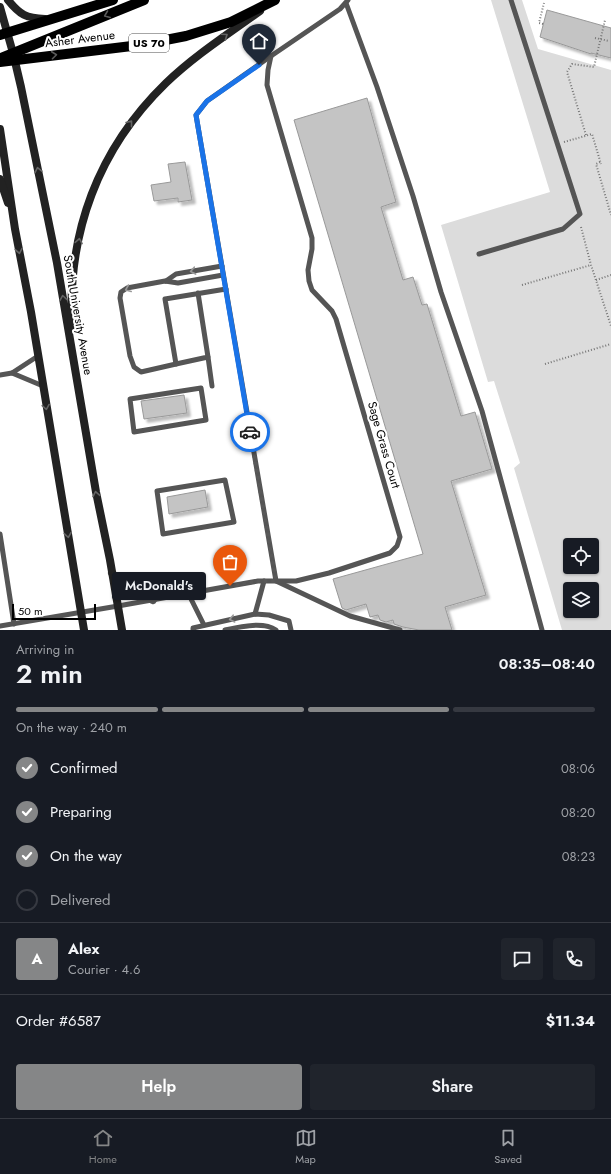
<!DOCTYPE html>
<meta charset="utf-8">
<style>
body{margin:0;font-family:Jost,sans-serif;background:#20242c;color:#f1f3f6;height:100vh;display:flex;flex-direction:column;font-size:15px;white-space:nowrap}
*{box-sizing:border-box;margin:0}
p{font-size:13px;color:#9ea1a6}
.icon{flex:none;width:22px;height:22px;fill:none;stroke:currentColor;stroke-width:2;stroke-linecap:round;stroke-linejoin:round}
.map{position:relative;height:630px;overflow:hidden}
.details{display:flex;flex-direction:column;background:#171b24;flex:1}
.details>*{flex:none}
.tools{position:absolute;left:563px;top:538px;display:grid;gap:8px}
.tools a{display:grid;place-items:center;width:36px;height:36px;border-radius:4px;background:#171b24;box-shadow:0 1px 3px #0004;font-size:20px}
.scale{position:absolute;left:12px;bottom:10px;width:84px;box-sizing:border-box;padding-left:4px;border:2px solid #000;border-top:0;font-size:11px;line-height:14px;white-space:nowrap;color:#000;-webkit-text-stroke:3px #fff;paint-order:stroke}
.pin{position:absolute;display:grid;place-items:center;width:34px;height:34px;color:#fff;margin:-41px -17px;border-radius:50% 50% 50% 0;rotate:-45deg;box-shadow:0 0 4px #0007}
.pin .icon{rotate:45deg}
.courier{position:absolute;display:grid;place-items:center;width:40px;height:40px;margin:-20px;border:3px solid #1a73e8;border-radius:50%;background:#fff;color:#222;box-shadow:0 1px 5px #0007}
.bubble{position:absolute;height:28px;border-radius:4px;background:#171b24;box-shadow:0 1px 3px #0004;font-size:13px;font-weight:600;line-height:28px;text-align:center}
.summary em{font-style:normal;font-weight:600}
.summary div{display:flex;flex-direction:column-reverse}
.summary{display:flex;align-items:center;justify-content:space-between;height:68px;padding:0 16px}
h1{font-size:26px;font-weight:600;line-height:30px}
.bar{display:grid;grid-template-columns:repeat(4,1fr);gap:6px 4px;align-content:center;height:48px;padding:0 16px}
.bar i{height:5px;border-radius:3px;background:#363941}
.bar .selected{background:#858687}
.bar p{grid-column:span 4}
.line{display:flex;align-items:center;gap:10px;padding:0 16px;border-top:1px solid #363941}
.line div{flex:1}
.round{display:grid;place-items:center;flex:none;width:42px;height:42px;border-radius:4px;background:#20242c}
ol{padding:0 16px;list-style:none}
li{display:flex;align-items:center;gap:12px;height:44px}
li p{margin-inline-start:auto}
li .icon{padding:4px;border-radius:50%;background:#858687;color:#fff;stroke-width:4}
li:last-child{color:#9ea1a6}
li i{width:22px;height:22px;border:2px solid #363941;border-radius:50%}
.primary-button{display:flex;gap:8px;margin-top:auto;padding:8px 16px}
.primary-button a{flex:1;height:46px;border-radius:4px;background:#858687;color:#fff;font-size:16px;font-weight:600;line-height:46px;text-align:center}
.primary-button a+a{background:#20242c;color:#f1f3f6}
.tab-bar{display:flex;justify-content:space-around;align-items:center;height:56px;border-top:1px solid #363941;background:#171b24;font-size:11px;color:#9ea1a6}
.tab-bar a{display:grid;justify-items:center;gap:2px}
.tab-bar .selected{color:#858687}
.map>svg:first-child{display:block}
.green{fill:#dcdcdc;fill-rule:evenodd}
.building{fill:#c4c4c4;stroke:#999;filter:url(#shadow)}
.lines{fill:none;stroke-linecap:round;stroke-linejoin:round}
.path{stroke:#777;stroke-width:2;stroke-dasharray:1 2;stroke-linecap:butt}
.lane{stroke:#555;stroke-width:5}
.street{stroke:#555;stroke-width:8}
.secondary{stroke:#222;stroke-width:8}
.primary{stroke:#000;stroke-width:10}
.oneway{stroke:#595959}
.oneway2{stroke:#646464}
.oneway3{stroke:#999}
.done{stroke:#595959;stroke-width:4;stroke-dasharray:0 7.2}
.route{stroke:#1a73e8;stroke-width:5}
.labels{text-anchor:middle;stroke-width:4;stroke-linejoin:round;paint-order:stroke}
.shield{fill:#fff;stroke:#4c4c4c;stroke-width:1}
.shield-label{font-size:11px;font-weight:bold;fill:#000}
.street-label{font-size:12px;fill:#000;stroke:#fff}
</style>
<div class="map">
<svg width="611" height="630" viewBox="0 0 611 630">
<defs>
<filter id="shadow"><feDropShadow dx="3.5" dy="3.5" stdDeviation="1" flood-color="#0004"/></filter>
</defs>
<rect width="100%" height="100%" fill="#fff"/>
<!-- green -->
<path class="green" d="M491,0H522L538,49L611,70V630H562L514,468L520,463L494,381L488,382L441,225L550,192ZM570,545H592V567H570ZM570,589H592V611H570Z"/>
<!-- building -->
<g class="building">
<path d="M547,10L611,28V58L591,53V54L540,37Z"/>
<path d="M367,98L396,202L381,207L403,280L413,277L422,305L427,304L461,416L475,412L492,469L451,481L486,595L445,607L452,630H419L403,627L394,624L393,620L386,622L380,620L378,615L370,617L366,604L346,610L342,608L333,579L423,554L294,120Z"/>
<path d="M185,162L192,200L178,202V198L154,201L151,185L171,182L168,164Z"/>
<path d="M184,395L187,413L144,419L141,401Z"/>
<path d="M205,490L208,507L169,514L167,497Z"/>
</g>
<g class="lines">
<!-- path -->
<g class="path">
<path d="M543,24L539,23L544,3"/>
<path d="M595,38L609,41"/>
<path d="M586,135L567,72L572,64L594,67L605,20"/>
<path d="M564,142L592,134L601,164"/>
<path d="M600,162L596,164L611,215"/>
<path d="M581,227L591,265L611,326"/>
<path d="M596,280L611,275"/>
<path d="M522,285L591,265"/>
<path d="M545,364L611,344"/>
</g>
<!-- lane -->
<g class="lane">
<path d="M346,3L377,87L413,196L441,292L482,411L542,630"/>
<path d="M271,56L207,101L196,115L276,581L350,616L400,630"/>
<path d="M479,254L563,229L580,214L511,0"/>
<path d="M166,281L176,274L222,266"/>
<path d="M198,293L208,357L176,364L165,299L226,289"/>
<path d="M38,356L12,373L43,386"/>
<path d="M208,357L212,386"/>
<path d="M176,364L141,372L134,367L130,356L120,298L121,292L127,288L165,281L178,283L223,275"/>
<path d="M0,375L12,373"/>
<path d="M201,388L206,420L134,432L130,399Z"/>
<path d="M225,480L234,522L163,534L157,491Z"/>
<path d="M0,534L14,624"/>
<path d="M188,593L204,625"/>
<path d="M255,614L264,581"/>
<path d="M0,626L118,606L258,581H296L329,573L390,553L397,546L400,537L336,319L332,311L312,290L309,281L308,270L312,249V238L267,85L268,70L271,56L340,9L348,0"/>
<path d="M193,630V628L255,614L269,615L289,621L291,630"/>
<path d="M225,630C239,627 263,621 276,630"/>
</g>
<!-- street -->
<path class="street" d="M112,573L121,584L135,592L153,600"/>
<!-- secondary -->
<g class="secondary">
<path d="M8,0C20,15 26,18 45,19"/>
<path d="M0,7L13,53L21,87L57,263L96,492L110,560L122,630"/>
<path d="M0,129L15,229L31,312L84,630"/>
<path d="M0,179L8,203"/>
<path d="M72,327C67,233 98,149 166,83C194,56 228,34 260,11"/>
</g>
<!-- primary -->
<g class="primary">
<path d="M0,35L113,0"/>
<path d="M1,58L144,0"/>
<path d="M0,62L140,45L186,36L231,22L275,0"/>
</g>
</g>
<!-- one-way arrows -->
<defs><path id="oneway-chevron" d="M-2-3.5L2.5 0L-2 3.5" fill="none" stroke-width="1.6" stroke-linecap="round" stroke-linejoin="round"/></defs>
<g class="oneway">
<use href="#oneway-chevron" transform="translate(107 15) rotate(158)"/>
<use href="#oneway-chevron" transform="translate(54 55) rotate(-7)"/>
</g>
<g class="oneway2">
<use href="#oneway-chevron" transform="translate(225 36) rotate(-35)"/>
<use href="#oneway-chevron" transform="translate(130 123) rotate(-52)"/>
<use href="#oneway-chevron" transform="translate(38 170) rotate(-102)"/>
<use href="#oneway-chevron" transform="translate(79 241) rotate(-80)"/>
<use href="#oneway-chevron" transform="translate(19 251) rotate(80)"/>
<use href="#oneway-chevron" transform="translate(63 298) rotate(-99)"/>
<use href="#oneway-chevron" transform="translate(46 407) rotate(81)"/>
<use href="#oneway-chevron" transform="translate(96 494) rotate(-101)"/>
<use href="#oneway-chevron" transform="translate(68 535) rotate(81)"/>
</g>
<g class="oneway3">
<use href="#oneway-chevron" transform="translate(193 271) rotate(169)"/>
<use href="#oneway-chevron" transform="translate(128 289) rotate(157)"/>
<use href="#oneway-chevron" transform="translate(232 619) rotate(167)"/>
</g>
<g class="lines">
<!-- done -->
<path class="done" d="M230,586L258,581H276L250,432"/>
<!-- route -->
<path class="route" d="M250,432L196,115L207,101L259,65"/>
</g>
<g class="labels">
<!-- shield labels -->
<rect class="shield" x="129" y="34" width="40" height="18" rx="3"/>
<g class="shield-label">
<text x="149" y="47">US 70</text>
</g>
<!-- street labels -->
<g class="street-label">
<text transform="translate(80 39) rotate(-7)" y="4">Asher Avenue</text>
<text transform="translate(78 315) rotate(80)" y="4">South University Avenue</text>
<text transform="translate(384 445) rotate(74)" y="4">Sage Grass Court</text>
</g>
</g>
</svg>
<div class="tools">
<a><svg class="icon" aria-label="locate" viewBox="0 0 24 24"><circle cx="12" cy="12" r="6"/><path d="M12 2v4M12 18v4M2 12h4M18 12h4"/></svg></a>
<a><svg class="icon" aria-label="layers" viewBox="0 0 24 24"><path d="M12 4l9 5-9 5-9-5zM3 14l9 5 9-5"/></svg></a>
</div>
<div class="scale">50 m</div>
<div class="pin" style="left:230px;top:586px;background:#ea580c"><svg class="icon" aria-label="bag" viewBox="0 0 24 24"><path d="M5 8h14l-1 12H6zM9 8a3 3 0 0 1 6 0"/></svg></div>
<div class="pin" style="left:259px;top:65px;background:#1f2937"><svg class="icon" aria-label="home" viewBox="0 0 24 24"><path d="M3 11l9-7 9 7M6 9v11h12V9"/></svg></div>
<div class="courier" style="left:250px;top:432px"><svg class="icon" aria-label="car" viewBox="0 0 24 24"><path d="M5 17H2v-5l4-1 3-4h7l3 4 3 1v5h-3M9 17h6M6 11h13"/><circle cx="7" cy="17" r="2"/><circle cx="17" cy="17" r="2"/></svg></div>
<div class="bubble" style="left:112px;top:572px;width:94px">McDonald's</div>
</div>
<section class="details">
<div class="summary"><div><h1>2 min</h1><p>Arriving in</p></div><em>08:35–08:40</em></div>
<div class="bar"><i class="selected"></i><i class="selected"></i><i class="selected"></i><i></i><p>On the way · 240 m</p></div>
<ol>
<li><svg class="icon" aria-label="check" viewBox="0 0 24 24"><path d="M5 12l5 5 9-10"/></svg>Confirmed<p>08:06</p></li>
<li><svg class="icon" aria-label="check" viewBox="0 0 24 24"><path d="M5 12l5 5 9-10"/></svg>Preparing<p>08:20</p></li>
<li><svg class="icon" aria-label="check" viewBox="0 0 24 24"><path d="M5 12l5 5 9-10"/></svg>On the way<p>08:23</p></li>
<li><i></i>Delivered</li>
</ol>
<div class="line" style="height:72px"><b class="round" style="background:#858687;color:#fff">A</b><div><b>Alex</b><p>Courier · 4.6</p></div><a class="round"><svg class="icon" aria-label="chat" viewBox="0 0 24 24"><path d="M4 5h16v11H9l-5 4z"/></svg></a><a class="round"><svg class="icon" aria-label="phone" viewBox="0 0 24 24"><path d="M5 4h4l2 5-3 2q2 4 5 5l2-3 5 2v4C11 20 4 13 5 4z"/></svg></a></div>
<div class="line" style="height:52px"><div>Order #6587</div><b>$11.34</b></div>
<div class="primary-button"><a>Help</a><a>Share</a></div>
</section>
<nav class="tab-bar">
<a class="selected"><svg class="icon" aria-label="home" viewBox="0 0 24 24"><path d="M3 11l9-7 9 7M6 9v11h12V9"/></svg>Home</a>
<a><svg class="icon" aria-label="map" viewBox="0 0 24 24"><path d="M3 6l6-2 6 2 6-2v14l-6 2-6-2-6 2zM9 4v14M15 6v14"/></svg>Map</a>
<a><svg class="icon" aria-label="saved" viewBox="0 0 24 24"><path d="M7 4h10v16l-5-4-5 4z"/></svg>Saved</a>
</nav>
